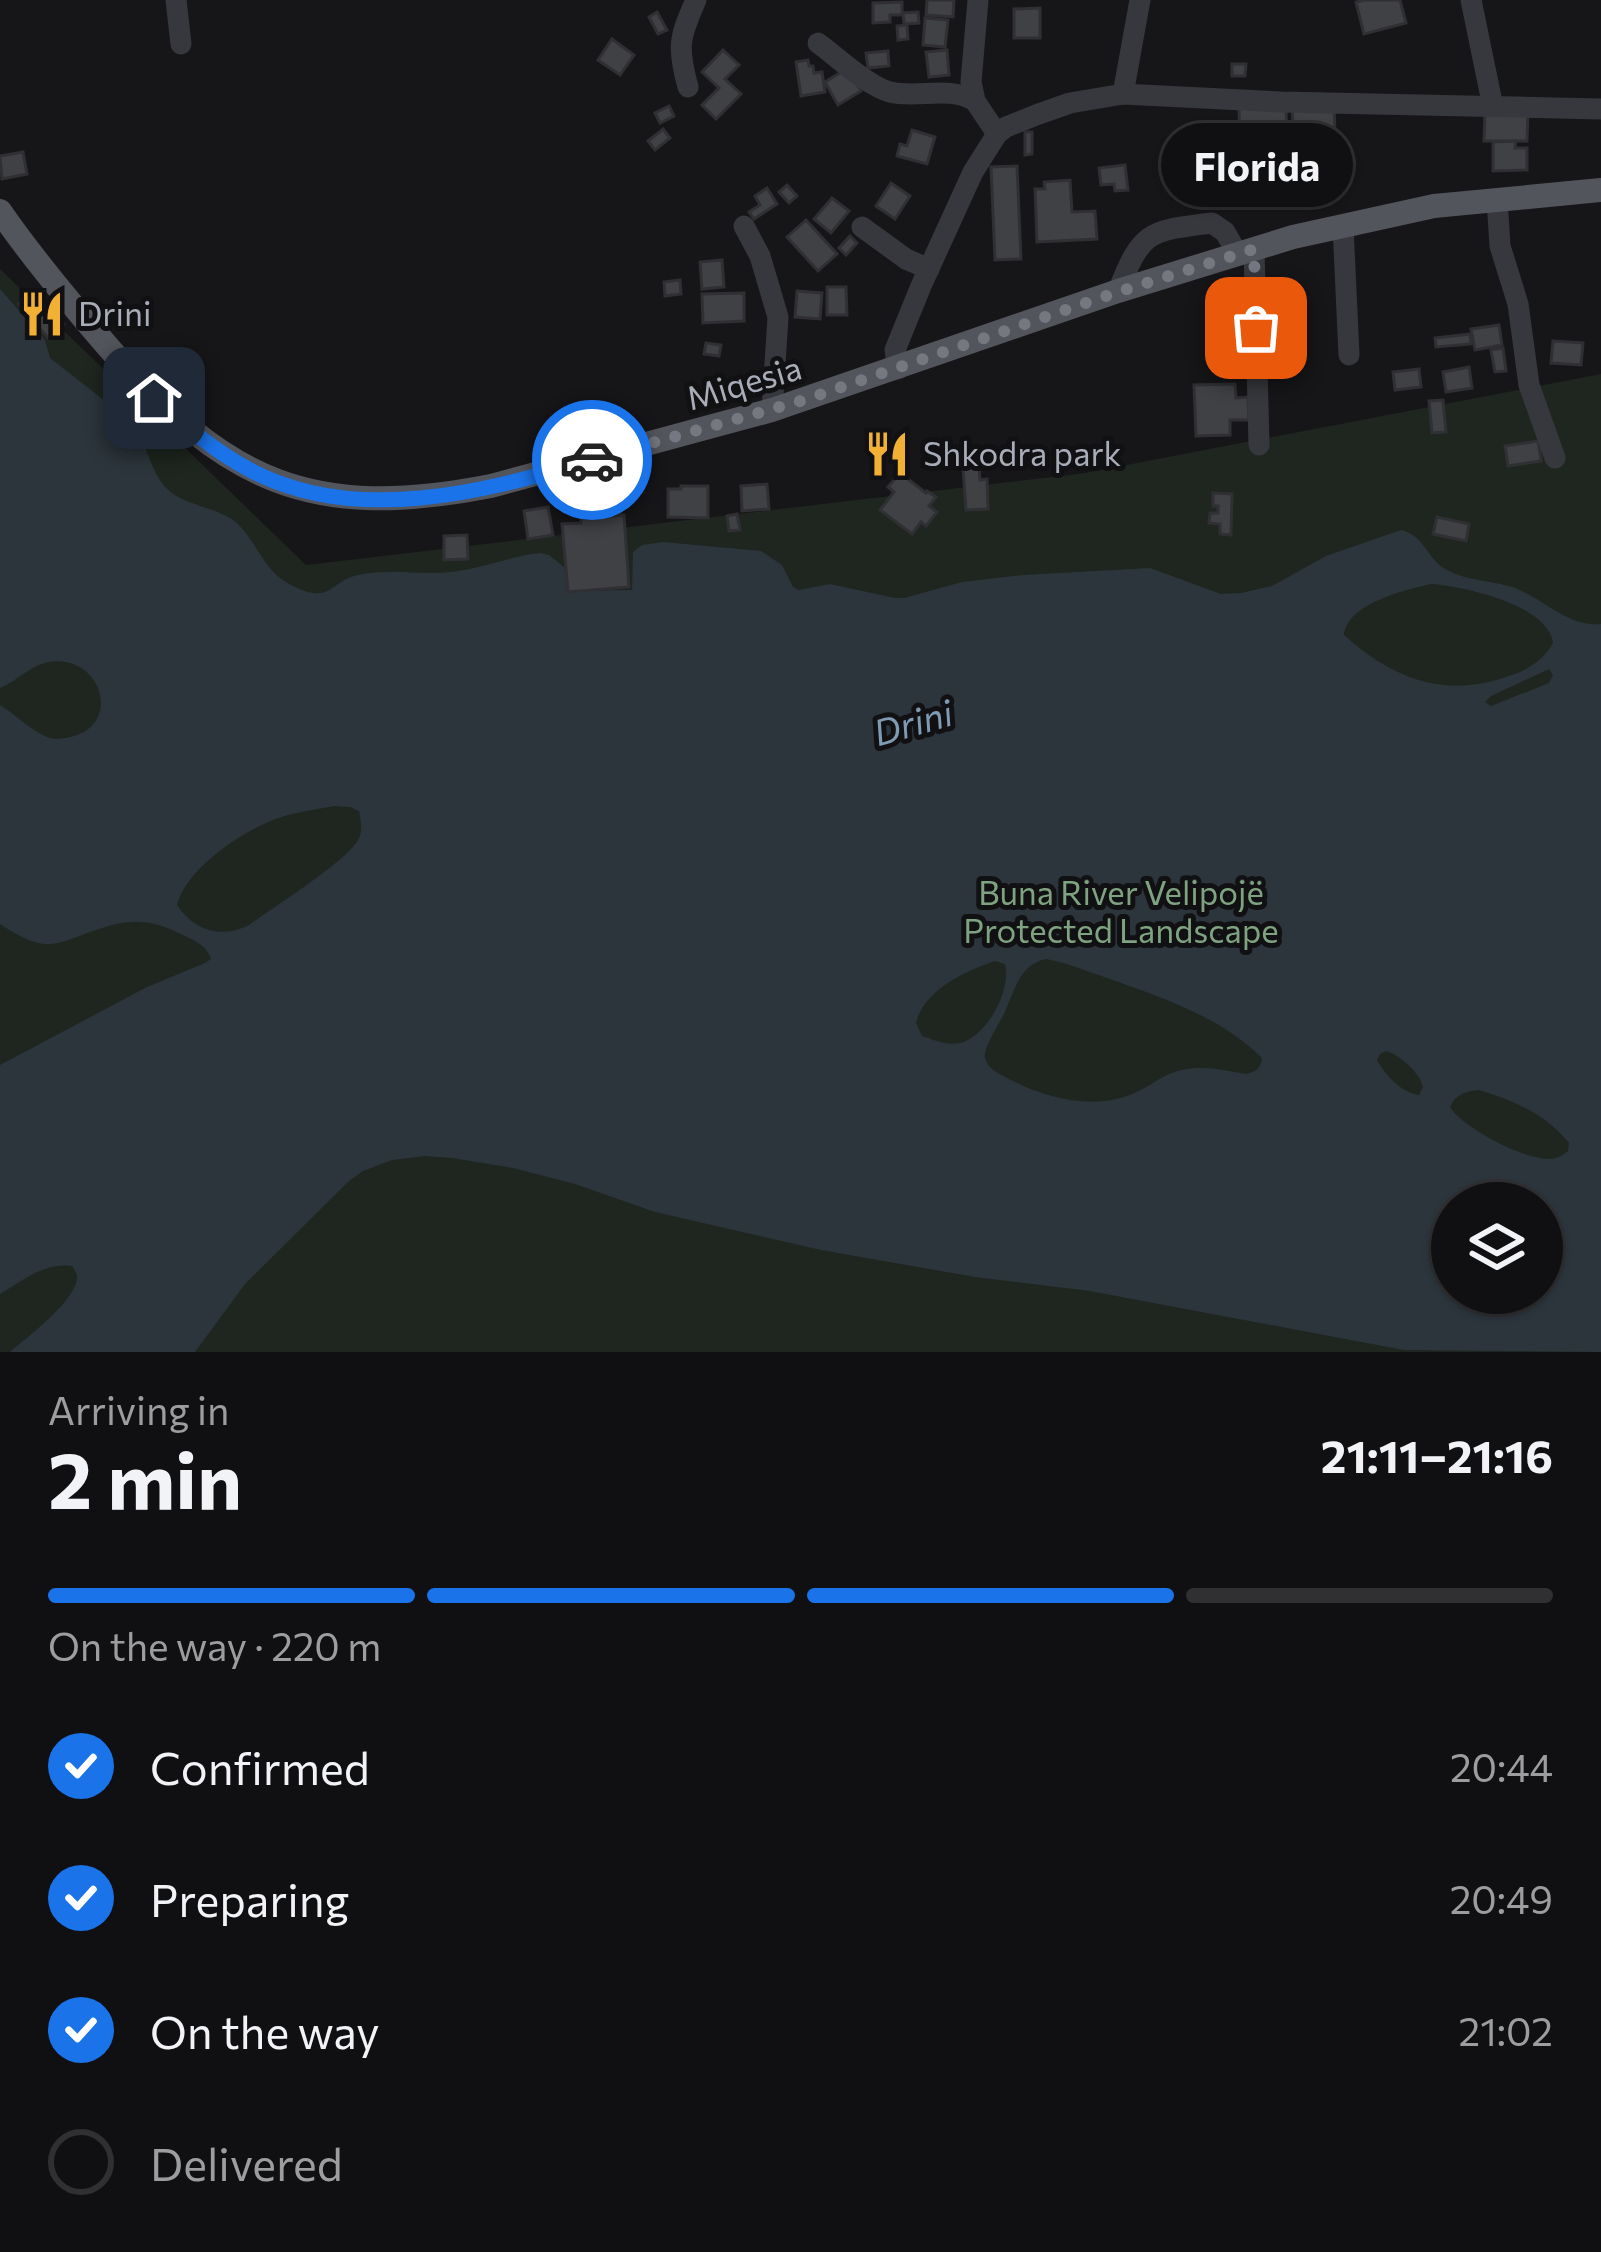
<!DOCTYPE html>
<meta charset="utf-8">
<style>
body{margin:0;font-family:Commissioner,sans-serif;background:#19191b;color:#f1f3f6;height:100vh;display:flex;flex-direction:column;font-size:45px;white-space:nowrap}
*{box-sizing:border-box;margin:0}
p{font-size:39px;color:#9c9d9f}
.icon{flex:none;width:66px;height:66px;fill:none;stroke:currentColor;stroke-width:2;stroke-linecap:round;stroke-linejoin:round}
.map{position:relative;height:1352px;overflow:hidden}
.panel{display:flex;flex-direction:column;background:#101012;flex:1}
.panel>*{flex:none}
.fabs{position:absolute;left:1431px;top:1182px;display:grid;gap:24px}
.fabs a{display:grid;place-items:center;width:132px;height:132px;border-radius:50%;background:#101012;box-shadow:0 3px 9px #0004,0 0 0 3px #303032;font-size:60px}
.pin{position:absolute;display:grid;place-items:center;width:102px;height:102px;color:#fff;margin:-51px;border-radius:24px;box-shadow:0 6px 18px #0006}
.courier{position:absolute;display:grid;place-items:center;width:120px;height:120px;margin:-60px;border:9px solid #1a73e8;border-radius:50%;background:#fff;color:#222;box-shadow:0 3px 15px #0007}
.bubble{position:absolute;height:84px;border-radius:42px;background:#101012;box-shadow:0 3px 9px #0004,0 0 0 3px #303032;font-size:39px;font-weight:700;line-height:84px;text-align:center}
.headline em{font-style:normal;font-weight:700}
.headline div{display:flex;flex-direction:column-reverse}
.headline{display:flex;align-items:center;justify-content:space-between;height:204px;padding:0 48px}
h1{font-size:78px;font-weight:700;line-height:90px}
.bar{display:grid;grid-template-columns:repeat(4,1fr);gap:18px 12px;align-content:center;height:144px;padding:0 48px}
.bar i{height:15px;border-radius:9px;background:#303032}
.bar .active{background:#1a73e8}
.bar p{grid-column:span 4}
ol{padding:0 48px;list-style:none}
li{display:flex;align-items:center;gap:36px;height:132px}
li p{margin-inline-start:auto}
li .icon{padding:12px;border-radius:50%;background:#1a73e8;color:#fff;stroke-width:4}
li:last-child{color:#9c9d9f}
li i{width:66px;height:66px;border:6px solid #303032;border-radius:50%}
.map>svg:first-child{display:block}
.green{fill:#1e261f;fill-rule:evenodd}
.water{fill:#2c353c;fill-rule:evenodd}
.building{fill:#404145;stroke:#303034;stroke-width:3}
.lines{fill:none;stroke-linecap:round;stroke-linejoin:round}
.minor{stroke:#37383d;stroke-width:21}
.major{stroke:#53555c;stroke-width:24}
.done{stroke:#757880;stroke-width:12;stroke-dasharray:0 21.6}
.route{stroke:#1a73e8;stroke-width:15}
.labels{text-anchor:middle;stroke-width:10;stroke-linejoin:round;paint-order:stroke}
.poi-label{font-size:33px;fill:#a8adb8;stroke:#111113;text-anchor:start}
.street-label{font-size:33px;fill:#a8adb8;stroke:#111113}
.park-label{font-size:33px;fill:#7fa381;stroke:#111113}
.water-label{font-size:36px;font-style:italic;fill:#7f9bb3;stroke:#111113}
</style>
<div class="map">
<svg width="1601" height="1352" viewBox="0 0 1601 1352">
<rect width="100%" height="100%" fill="#161618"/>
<!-- green -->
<path class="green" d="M0,269L306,565L1085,473L1601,374V1352H0ZM1452,1203H1542V1293H1452Z"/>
<!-- water -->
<path class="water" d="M0,289L45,340L50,358L132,422C148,443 150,477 172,493C191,507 221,508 238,524C258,544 264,572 291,585C332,606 329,581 358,575C389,568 427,576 459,571C486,567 512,556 540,553L549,555L564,567L569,591L632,590L633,552L642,545L663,542L761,551L782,565L793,587L799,590L830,584L895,598H904L962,582L1023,575L1150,568L1221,594L1241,593L1272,586L1326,556L1401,530C1423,535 1426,555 1442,567C1462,581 1492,580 1515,588C1543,599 1570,628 1601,624V1352L1404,1350L1090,1291L975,1277L821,1250L655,1212L575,1184L513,1168L452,1158L425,1156L392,1160L363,1171L349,1181L245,1284L195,1352H10C26,1338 80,1298 77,1275C76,1272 74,1269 72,1266C45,1262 22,1281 0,1294V1065L147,987L205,963L211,959C207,946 196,941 183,935C143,915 123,920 82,935C69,940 57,945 44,944C29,942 12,932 0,924V705C15,714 30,730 47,737C55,740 65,739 74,736C122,722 101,654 49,662C31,665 17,681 0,688ZM1431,584C1463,586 1549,605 1553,643C1543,661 1527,670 1509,676C1445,699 1393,679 1344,635C1347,604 1404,590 1431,584ZM1549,669L1553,675L1549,683L1491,706L1485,702L1491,696ZM334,806L350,807L359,811C361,821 363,831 358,840C347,861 271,909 249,925C221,939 194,931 177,905C186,870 236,836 268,822C288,813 313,810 334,806ZM1046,959C1068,963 1089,972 1110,979C1163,998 1221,1017 1262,1058C1261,1068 1256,1072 1246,1074C1224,1070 1203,1065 1181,1070C1165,1074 1154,1083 1139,1091C1099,1111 1051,1100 1013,1081C1002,1075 988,1070 985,1058C983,1046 1003,1019 1007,1007C1016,985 1022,964 1046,959ZM995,961L1005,964C1012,989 987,1037 960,1043C948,1046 934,1040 922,1036L916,1023C924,990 965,971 995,961ZM1386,1051C1400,1055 1420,1073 1423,1087L1419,1095C1402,1093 1385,1075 1377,1060L1380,1054ZM1479,1090C1515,1101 1545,1114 1569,1143L1568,1151C1561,1156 1559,1158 1551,1159C1526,1161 1463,1128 1450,1107C1456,1094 1466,1091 1479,1090ZM1452,1203H1542V1293H1452Z"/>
<!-- building -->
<g class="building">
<path d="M927,0H954L953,17L926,15Z"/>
<path d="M1364,0H1400L1406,23L1364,34L1356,2Z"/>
<path d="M902,2V15H890V22L873,23V3Z"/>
<path d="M1040,8V38H1014V9Z"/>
<path d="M657,12L667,30L658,34L649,17Z"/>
<path d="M918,12L919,23L904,24L903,13Z"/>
<path d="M925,18L948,20L945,47L923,45Z"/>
<path d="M907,25L908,39L898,40L897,26Z"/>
<path d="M612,39L634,55L620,75L598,60Z"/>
<path d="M723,50L739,65L725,79L741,94L716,119L702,105L719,88L702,72Z"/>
<path d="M947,50L949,75L929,77L926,52Z"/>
<path d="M888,51L889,66L868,68L866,53Z"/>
<path d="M808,60L809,66H813L814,73L822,72L825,92L801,96L796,62Z"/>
<path d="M1232,64H1246L1245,76H1232Z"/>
<path d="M848,68L861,91L838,105L825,82Z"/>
<path d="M1286,103L1287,161L1240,163L1239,105Z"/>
<path d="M1334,104L1336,165L1316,166V145L1294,146L1292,105Z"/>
<path d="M669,106L674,116L660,123L655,113Z"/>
<path d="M1485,110L1528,111L1527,141H1484Z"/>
<path d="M663,129L670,138L655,150L648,141Z"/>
<path d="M912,130L935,137L927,164L897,156L900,144L907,146Z"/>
<path d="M1025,132H1032V154L1025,155Z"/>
<path d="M1516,141L1515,148H1527V170L1493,171V142Z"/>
<path d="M23,152L27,174L2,179L0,156Z"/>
<path d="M1125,165L1128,190L1115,191L1114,184L1101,185L1099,168Z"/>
<path d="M1017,166L1021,259L995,260L991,167Z"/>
<path d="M1070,180L1072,212L1095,211L1097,239L1037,242L1035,189H1045L1044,182Z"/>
<path d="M891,183L910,196L895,219L876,206Z"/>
<path d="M787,185L797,196L789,203L779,192Z"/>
<path d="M767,188L777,204L754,219L749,212L760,205L755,196Z"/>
<path d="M832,198L849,211L831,233L814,219Z"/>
<path d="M806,220L837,254L818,271L787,237Z"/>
<path d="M850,236L857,243L846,255L839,248Z"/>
<path d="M722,260L724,287L702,289L700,262Z"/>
<path d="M680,280L681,294L665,296L664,282Z"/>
<path d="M827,287H846L847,315H827Z"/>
<path d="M797,291L822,293L820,319L795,317Z"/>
<path d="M744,293V321L703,323L702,294Z"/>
<path d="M28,296L36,305L42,299L64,324L48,338L19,304Z"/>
<path d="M1499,325L1502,345L1475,350L1471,329Z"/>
<path d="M1470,334L1471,344L1436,347L1435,338Z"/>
<path d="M1553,341L1583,343L1581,365L1551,363Z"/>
<path d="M706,343L721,345L719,356L704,354Z"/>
<path d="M1503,348L1506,371L1495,372L1491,350Z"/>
<path d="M1469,367L1472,388L1446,392L1443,372Z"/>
<path d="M1419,369L1421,387L1395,390L1393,372Z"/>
<path d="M1235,384L1236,398L1248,397L1249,420H1230V435L1196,436L1194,385Z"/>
<path d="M1443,400L1446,432L1432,433L1429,401Z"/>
<path d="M1538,441L1541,461L1508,466L1505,446Z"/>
<path d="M978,453L980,480L987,479L988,509L966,510L962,454Z"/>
<path d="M900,473L926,493L927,491L936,497L929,506L937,512L926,526L921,522L912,534L880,510L894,492L888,487Z"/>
<path d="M767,484L769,509L742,511L741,486Z"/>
<path d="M681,486H708V518L668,517V489H681Z"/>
<path d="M1213,493L1232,494L1231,535L1220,534V524L1209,523L1210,513H1218V506H1213Z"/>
<path d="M548,507L553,535L528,539L524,511Z"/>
<path d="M737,514L740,530L729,531L727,516Z"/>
<path d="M624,515L629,587L568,592L562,524L581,523V519Z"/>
<path d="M1437,517L1469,524L1466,541L1433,534Z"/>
<path d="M467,535L468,559L444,560V536Z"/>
</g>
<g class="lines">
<!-- minor -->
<g class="minor">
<path d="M176,0L181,44"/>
<path d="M978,0L971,82L975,101L997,134"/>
<path d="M1471,0L1493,107"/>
<path d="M818,43C836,56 869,87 890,92C918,99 948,85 975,101"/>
<path d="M688,87C677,47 679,38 696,0"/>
<path d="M1123,94L1140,0"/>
<path d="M1497,199L1500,246L1518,304L1529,385L1555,458"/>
<path d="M744,226L760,256L778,317L772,410"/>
<path d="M1343,226L1349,355"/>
<path d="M862,227L906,259L929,269"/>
<path d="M1254,249L1259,445"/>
<path d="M1118,291C1142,231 1147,231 1212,223L1225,232L1237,253"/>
<path d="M898,369L895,350L921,286L973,172L997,134L1006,127L1036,115L1070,103L1123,94L1281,102L1601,109"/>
</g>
<!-- major -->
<path class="major" d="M0,211C33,259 71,304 109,348C227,483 312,521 491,486L772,410L1118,291L1293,237L1434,206L1601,190"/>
</g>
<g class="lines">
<!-- done -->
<path class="done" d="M592,460L804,400L1118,292L1254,249L1256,328"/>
<!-- route -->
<path class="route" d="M154,398C184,425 214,451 250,470C356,526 484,492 592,460"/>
</g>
<!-- icons -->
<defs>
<g id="restaurant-bare" transform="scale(3.6)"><path d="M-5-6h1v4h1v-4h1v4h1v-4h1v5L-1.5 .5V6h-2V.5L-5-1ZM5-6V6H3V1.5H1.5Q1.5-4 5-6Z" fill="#f2b134" stroke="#111113" stroke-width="2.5" paint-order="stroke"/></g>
</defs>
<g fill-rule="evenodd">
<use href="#restaurant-bare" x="42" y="314"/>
<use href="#restaurant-bare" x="887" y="454"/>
</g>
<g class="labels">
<!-- poi labels -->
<g class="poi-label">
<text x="78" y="326">Drini</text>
<text x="923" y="466">Shkodra park</text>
</g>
<!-- street labels -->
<g class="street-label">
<text transform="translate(744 383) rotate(-16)" y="12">Miqesia</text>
</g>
<!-- park labels -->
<g class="park-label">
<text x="1121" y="905">Buna River Velipojë<tspan x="1121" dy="38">Protected Landscape</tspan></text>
</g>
<!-- water labels -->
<g class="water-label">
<text transform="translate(913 723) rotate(-16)" y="13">Drini</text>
</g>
</g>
</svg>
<div class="fabs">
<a><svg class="icon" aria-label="layers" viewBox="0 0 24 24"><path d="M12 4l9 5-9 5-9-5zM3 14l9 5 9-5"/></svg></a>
</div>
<div class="pin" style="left:1256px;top:328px;background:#ea580c"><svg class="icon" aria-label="bag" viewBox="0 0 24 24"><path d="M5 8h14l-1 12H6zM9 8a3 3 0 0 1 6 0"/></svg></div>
<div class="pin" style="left:154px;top:398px;background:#1f2937"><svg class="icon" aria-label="home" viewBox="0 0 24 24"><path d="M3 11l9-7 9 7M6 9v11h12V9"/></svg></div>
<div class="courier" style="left:592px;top:460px"><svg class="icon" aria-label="car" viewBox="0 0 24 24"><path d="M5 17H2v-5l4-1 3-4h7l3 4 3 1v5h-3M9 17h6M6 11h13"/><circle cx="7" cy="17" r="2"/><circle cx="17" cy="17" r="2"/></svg></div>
<div class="bubble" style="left:1161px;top:123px;width:192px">Florida</div>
</div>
<section class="panel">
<div class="headline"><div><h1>2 min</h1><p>Arriving in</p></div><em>21:11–21:16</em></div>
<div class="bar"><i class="active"></i><i class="active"></i><i class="active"></i><i></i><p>On the way · 220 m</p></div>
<ol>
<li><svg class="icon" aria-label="check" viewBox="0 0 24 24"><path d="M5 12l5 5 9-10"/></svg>Confirmed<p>20:44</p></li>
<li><svg class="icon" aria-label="check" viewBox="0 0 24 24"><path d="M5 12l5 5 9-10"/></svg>Preparing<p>20:49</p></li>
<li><svg class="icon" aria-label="check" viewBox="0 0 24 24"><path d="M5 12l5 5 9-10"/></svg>On the way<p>21:02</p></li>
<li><i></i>Delivered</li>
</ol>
</section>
